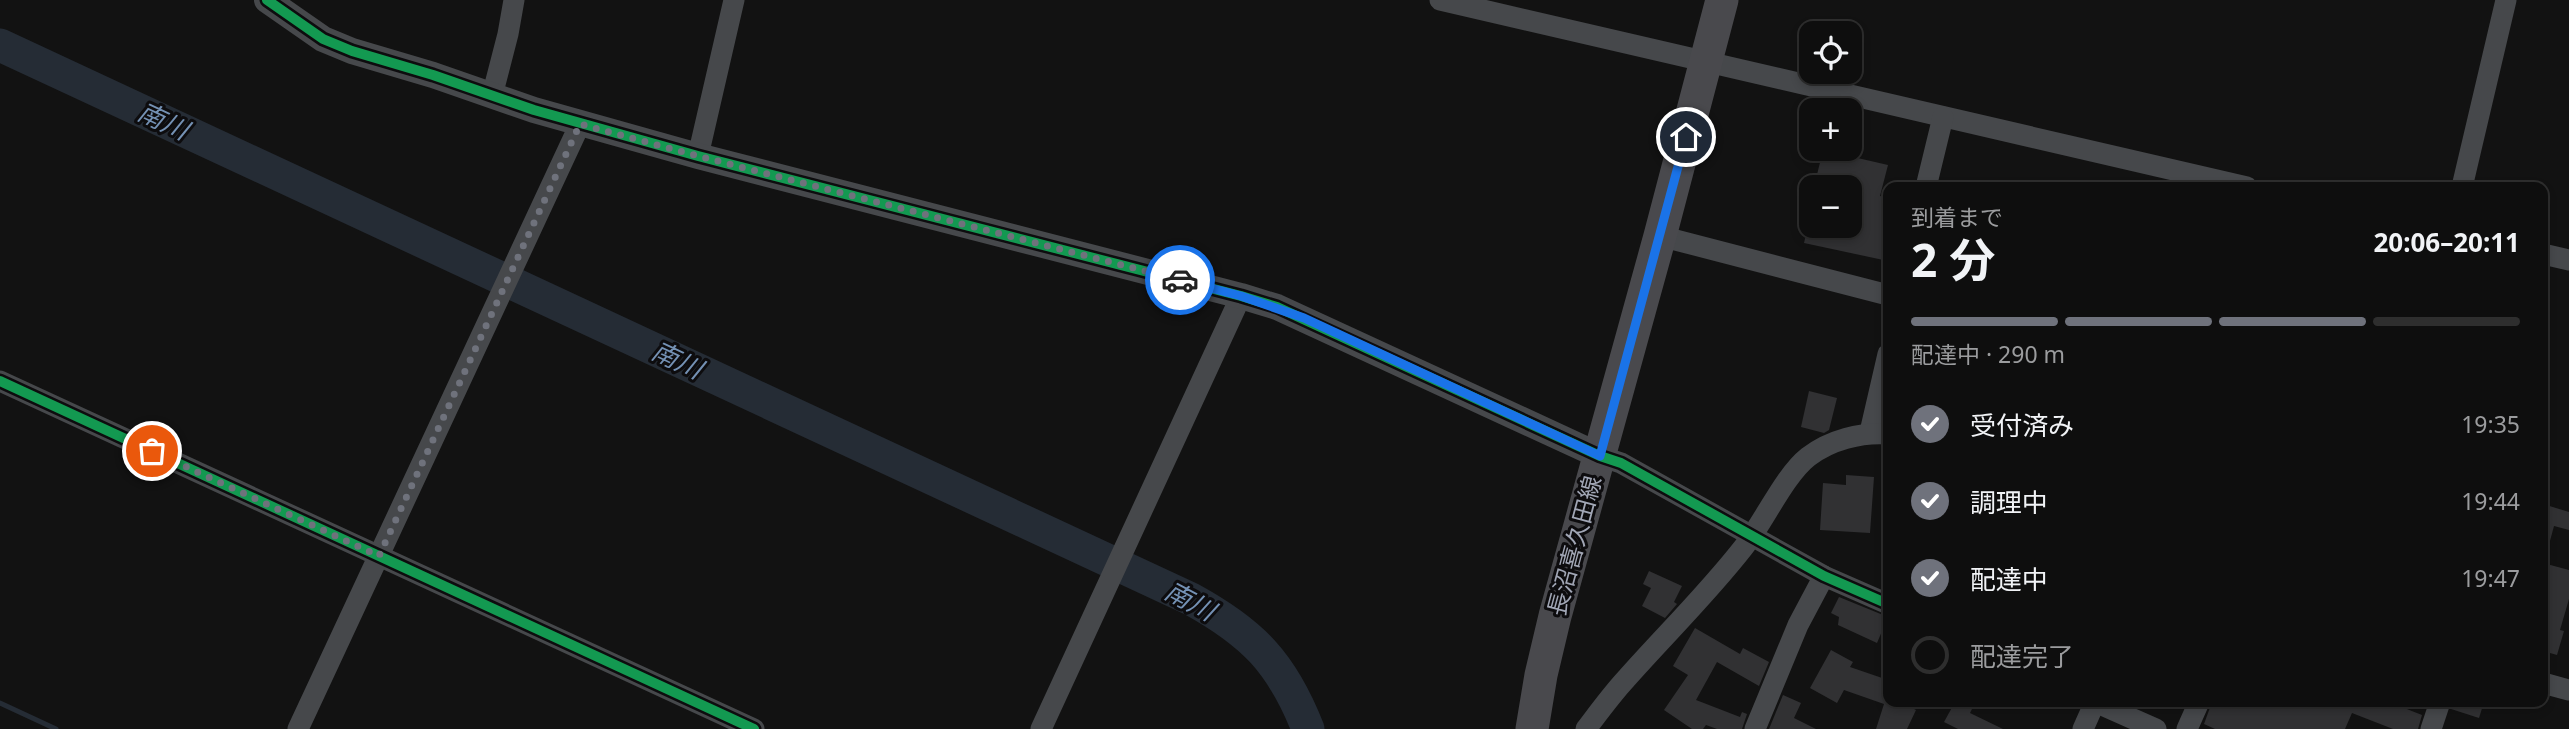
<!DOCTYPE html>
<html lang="ja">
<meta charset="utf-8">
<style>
body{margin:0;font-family:"Noto Sans","Noto Sans JP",sans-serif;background:#171717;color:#f1f3f6;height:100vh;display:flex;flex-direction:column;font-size:26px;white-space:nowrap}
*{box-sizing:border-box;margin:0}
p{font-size:23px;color:#9b9c9e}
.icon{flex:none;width:38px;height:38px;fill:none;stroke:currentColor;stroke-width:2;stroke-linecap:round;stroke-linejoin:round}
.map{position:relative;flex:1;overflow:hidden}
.panel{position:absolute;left:1883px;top:182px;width:665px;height:525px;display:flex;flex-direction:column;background:#0e0e0e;border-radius:14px;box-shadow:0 4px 10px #0003,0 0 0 2px #2e2e2e}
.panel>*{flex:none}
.buttons{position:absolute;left:1799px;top:21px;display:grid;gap:14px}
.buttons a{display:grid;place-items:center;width:63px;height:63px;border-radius:14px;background:#0e0e0e;box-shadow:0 4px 10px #0003,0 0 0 2px #2e2e2e;font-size:35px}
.pin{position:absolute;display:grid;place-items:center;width:60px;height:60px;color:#fff;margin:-30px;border:4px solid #fff;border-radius:50%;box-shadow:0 2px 7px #0007}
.courier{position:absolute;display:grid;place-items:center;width:70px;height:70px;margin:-35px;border:5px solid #1a73e8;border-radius:50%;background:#fff;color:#222;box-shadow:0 2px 9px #0007}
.summary em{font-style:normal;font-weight:700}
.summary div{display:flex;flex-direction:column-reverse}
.summary{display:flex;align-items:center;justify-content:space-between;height:119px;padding:0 28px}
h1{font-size:46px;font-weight:700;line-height:52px}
.bar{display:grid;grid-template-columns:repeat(4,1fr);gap:10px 7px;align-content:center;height:84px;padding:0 28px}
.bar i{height:9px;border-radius:5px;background:#2e2e2e}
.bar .selected{background:#6f727c}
.bar p{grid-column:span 4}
ol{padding:0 28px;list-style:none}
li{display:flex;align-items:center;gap:21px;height:77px}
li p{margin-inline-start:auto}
li .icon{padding:7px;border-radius:50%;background:#6f727c;color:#fff;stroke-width:4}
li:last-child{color:#9b9c9e}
li i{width:38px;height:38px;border:4px solid #2e2e2e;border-radius:50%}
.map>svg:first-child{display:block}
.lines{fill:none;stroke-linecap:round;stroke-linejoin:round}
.stream{stroke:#252c35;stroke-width:5}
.river{stroke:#252c35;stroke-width:33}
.building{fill:#313133}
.minor{stroke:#46484b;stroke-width:21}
.tertiary{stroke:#46484b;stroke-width:26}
.primary{stroke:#49494d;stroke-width:33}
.cycleway-casing{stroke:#0d0c0e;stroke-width:15}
.cycleway{stroke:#139951;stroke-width:10}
.done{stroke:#6f727c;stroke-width:7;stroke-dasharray:0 12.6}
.route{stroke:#1a73e8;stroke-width:9}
.labels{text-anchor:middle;stroke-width:6;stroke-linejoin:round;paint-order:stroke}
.street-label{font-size:24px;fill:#a1a6b5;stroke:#0d0c0e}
.water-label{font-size:26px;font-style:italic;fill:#7491b4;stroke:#0d0c0e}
</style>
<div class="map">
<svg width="2569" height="729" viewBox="0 0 2569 729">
<rect width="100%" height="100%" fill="#121212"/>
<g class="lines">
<!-- stream -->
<path class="stream" d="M0,703L56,729"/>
<!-- river -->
<path class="river" d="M0,45L1191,599C1253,633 1282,663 1308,729"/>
</g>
<!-- building -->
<g class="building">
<path d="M1823,150L1888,165L1880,196L1888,198V261L1804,243L1808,226H1850V187H1814Z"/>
<path d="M1809,391L1837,398L1829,430L1824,433L1801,427Z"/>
<path d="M1846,475L1874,477L1870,533L1820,530L1823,483L1846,485Z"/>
<path d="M2543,504L2569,512V530L2554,526L2547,552L2543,551Z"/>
<path d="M2543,563L2569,570V599L2560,630L2564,631L2557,655L2543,651V637L2546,623L2543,622Z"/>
<path d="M1649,571L1682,586L1674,602L1677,604L1665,618L1642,606L1651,588L1643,584Z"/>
<path d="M1839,597L1888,617L1877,643L1838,625L1839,617L1831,613Z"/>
<path d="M1695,628L1740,654L1743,648L1769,662L1759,686L1717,662L1696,700L1740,717L1742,712L1747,714L1742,729H1717L1706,725L1703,729H1692L1664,710L1688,675L1673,666Z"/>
<path d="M1831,650L1853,662L1850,667L1888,680V702H1910L1908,706L1916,710L1907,729H1876L1884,704L1844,690L1837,703L1810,688Z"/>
<path d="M1783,695L1801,703L1794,718L1816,729H1769Z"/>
<path d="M1955,702L1972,709L1970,713L2003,729H1958L1944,722Z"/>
<path d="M2212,702H2313L2327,708L2329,704L2326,702H2389L2422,715L2418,729H2393L2352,713L2345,729H2215L2204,724Z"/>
<path d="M2453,702H2484L2479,718L2451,709Z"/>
</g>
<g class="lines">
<!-- minor -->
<g class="minor">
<path d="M1440,0L2247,187"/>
<path d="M492,96L508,34L514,0"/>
<path d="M698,156L734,0"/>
<path d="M1926,187L1943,117"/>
<path d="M2462,187L2506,0"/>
<path d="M1660,236L1888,295"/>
<path d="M2543,254L2569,260"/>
<path d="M0,381L754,729"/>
<path d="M1870,432L1888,354"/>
<path d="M1600,456L1621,463L1824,576L1888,604"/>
<path d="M2543,683L2569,690"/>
<path d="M2095,702L2156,729"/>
<path d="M298,729L580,124"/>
<path d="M1041,729L1241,296"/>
<path d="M1586,729C1599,712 1612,694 1626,679C1665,635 1707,594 1743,548C1764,522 1784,476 1808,457C1830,440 1861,432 1888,434"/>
<path d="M1755,729L1798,625L1824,576"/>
<path d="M2083,729L2095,702"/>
<path d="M2187,729L2199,702"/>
<path d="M2431,729L2440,702"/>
</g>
<!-- tertiary -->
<path class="tertiary" d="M267,0L323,39L352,51L433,75L534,110L698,156L1241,296L1277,307L1600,456"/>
<!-- primary -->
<path class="primary" d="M1532,729L1541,675L1555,616L1660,236L1722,0"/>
<!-- cycleway casing -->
<g class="cycleway-casing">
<g id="cycleway">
<path d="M267,0L323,39L352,51L433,75L534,110L698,156L1241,296L1277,307L1600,456L1621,463L1824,576L1888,604"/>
<path d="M0,381L754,729"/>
</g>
</g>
<!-- cycleway -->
<use href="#cycleway" class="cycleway"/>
</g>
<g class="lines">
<!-- done -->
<path class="done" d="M152,451L379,556L580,124L698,156L1180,280"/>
<!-- route -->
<path class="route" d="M1180,280L1241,296L1304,318L1600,456L1686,137"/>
</g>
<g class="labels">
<!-- street labels -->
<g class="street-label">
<text transform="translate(1575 546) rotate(-75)" y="8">長沼喜久田線</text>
</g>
<!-- water labels -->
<g class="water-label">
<text transform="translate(163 121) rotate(25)" y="9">南川</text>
<text transform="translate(677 360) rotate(25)" y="9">南川</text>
<text transform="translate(1190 601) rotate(28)" y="9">南川</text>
</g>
</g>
</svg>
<div class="buttons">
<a><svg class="icon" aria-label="locate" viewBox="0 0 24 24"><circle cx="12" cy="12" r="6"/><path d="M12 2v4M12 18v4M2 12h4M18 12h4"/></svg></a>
<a>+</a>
<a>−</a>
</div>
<div class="pin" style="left:152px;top:451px;background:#ea580c"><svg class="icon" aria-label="bag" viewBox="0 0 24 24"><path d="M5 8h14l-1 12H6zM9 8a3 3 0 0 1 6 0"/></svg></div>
<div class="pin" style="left:1686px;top:137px;background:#1f2937"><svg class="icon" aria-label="home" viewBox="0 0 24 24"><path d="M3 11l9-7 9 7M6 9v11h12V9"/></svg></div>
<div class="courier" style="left:1180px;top:280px"><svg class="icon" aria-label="car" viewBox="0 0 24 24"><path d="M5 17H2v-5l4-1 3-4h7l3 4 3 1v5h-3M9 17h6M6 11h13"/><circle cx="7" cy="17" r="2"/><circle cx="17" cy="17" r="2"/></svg></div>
<section class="panel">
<div class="summary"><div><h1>2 分</h1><p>到着まで</p></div><em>20:06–20:11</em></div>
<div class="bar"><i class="selected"></i><i class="selected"></i><i class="selected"></i><i></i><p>配達中 · 290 m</p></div>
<ol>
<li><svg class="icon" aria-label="check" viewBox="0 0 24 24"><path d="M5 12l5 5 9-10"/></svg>受付済み<p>19:35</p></li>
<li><svg class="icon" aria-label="check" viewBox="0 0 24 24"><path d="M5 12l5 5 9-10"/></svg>調理中<p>19:44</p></li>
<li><svg class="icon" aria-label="check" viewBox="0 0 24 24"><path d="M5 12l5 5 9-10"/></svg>配達中<p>19:47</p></li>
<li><i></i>配達完了</li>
</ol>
</section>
</div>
